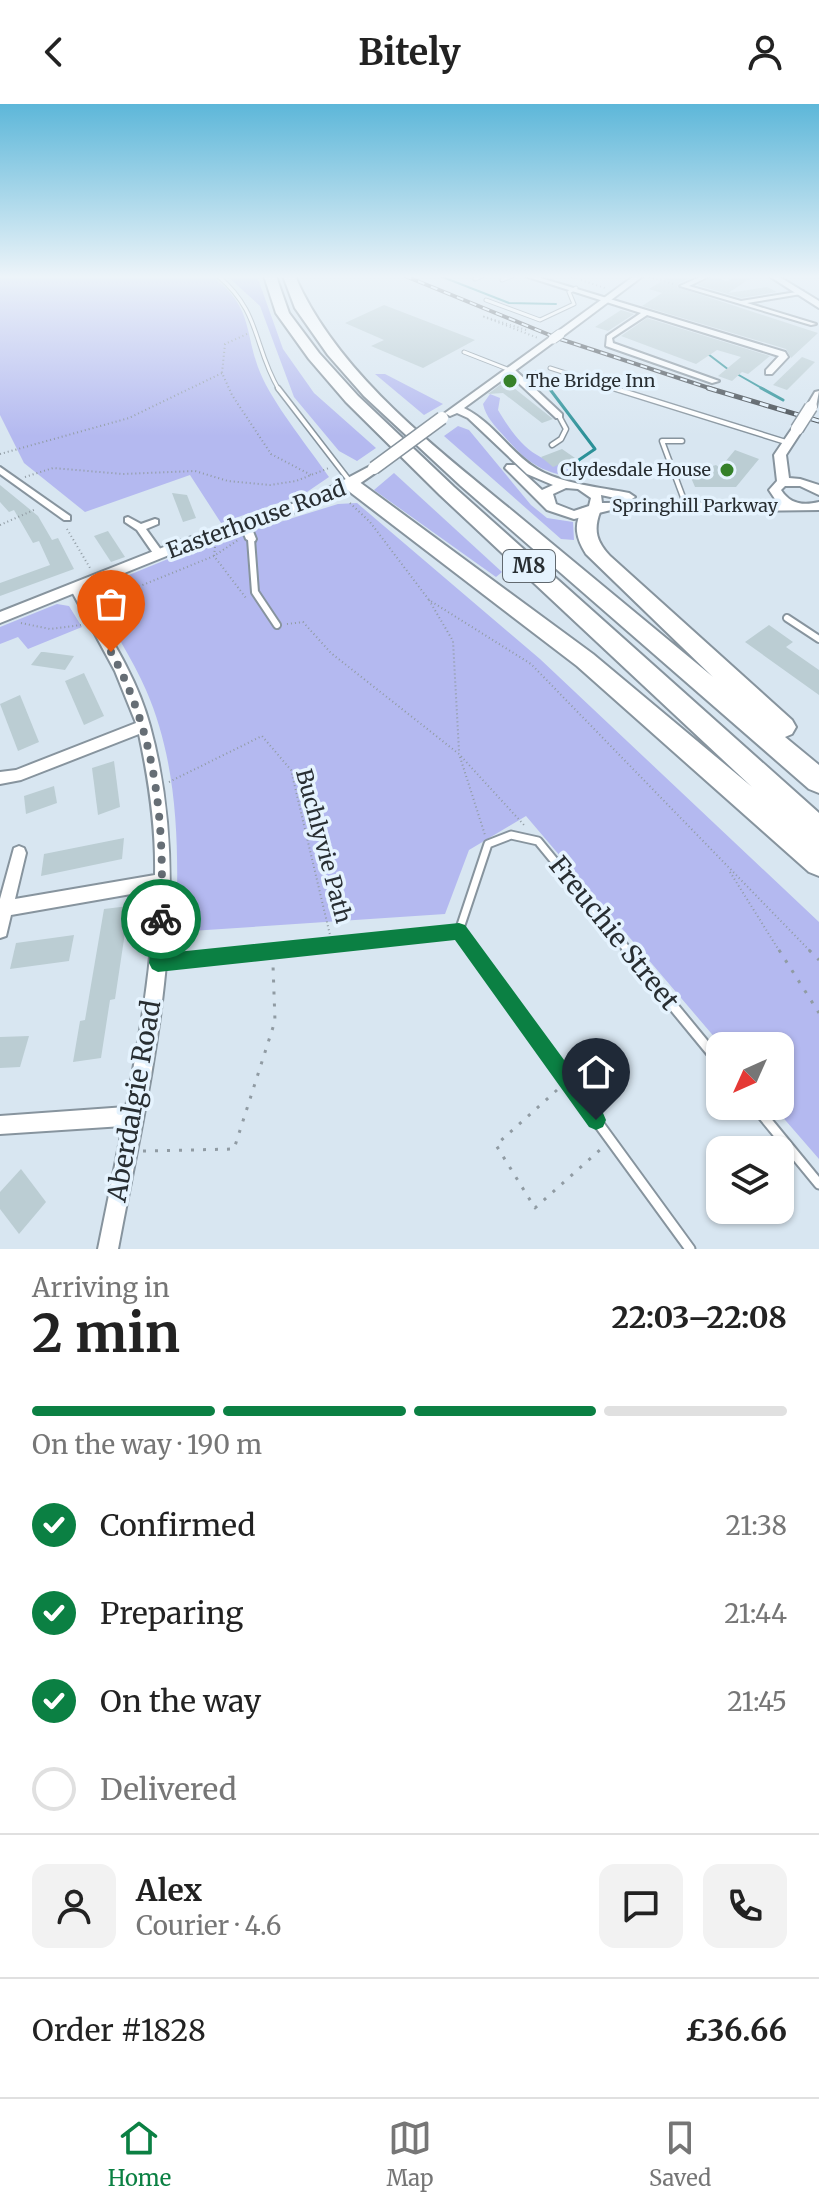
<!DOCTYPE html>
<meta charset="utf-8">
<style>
body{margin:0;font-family:Merriweather,serif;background:#f2f2f2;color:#222;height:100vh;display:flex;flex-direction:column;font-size:30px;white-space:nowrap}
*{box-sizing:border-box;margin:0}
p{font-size:26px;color:#767676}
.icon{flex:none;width:44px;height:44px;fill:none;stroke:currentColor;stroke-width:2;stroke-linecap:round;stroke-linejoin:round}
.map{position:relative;height:1145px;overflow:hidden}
.panel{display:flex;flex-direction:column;background:#fff;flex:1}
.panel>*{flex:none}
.needle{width:52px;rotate:225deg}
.tools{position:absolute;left:706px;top:928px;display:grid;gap:16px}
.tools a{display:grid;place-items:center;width:88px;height:88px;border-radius:16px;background:#fff;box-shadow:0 2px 6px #0004;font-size:40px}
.pin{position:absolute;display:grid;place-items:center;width:68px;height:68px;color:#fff;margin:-82px -34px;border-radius:50% 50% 50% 0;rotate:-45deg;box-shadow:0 0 8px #0007}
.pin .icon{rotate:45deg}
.courier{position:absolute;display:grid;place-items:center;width:80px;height:80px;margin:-40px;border:6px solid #0b8043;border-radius:50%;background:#fff;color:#222;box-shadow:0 2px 10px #0007}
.head em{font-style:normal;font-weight:700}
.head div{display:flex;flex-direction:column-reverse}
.head{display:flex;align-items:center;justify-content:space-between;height:136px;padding:0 32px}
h1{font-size:52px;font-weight:700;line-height:60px}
.bar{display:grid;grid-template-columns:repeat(4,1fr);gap:12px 8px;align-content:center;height:96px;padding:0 32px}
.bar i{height:10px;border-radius:6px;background:#e0e0e0}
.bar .active{background:#0b8043}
.bar p{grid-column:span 4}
.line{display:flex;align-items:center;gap:20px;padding:0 32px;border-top:2px solid #e0e0e0}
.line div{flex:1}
.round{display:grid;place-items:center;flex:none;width:84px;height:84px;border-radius:16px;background:#f2f2f2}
ol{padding:0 32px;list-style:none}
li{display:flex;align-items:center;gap:24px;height:88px}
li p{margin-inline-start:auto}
li .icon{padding:8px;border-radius:50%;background:#0b8043;color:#fff;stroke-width:4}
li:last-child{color:#767676}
li i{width:44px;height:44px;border:4px solid #e0e0e0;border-radius:50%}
header{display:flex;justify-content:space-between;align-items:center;height:104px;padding:0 32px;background:#fff;font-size:36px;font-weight:700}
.menu{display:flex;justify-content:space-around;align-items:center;height:112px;border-top:2px solid #e0e0e0;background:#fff;font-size:22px;color:#767676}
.menu a{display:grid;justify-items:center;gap:4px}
.menu .active{color:#0b8043}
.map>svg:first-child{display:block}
.green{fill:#b4b9f0}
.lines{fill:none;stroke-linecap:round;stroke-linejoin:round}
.stream-far1{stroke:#2c9198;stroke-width:2}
.stream{stroke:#2c9198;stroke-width:3}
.building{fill:#bbcdd3}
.service-far4-casing{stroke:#87949e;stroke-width:5}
.service-far3-casing{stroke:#87949e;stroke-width:7}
.service-far2-casing{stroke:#87949e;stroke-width:10}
.service-far1-casing{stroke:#87949e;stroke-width:11}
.service-casing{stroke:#87949e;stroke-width:13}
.minor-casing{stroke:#87949e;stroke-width:4}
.tertiary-casing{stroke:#87949e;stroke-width:4}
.motorway-casing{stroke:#87949e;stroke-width:4}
.path-far1{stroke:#909ba3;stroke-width:2;stroke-dasharray:1 3;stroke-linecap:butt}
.path{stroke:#909ba3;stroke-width:3;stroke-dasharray:3 9;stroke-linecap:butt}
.service-far4{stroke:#fff;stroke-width:3}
.service-far3{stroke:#fff;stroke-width:4}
.service-far2{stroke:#fff;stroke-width:6}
.service-far1{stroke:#fff;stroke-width:7}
.service{stroke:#fff;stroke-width:9}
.minor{fill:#fff;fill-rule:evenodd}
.tertiary{fill:#fff;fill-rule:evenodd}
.motorway{fill:#fff;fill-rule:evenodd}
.rail-far1-casing{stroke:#454c52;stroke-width:4}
.rail-casing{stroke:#454c52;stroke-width:5}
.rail-far1{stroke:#e5f3fe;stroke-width:2;stroke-dasharray:7;stroke-linecap:butt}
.rail{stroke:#e5f3fe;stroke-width:3;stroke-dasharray:9;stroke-linecap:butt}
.tertiary-bridge-far1-casing{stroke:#87949e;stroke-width:11;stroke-linecap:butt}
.tertiary-bridge-casing{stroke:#87949e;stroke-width:15;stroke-linecap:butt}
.tertiary-bridge-far1{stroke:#fff;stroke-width:9}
.tertiary-bridge{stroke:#fff;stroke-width:12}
.route{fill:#0b8043}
.done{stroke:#666e75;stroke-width:8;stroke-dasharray:0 14.4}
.poi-dot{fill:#35812a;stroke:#e5f3fe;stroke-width:3}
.labels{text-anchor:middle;stroke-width:7;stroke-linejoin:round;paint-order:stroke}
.far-poi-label{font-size:18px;fill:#282e32;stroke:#e5f3fe;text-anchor:start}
.far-street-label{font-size:18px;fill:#282e32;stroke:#e5f3fe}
.shield{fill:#e5f3fe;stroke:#61696f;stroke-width:2}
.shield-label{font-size:20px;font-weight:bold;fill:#282e32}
.street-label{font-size:22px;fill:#282e32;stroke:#e5f3fe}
.near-street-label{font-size:26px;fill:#282e32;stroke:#e5f3fe}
</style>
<header><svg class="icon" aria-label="back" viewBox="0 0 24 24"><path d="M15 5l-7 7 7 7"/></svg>Bitely<svg class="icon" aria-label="person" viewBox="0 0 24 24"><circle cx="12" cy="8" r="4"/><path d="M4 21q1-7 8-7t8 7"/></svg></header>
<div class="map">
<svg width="819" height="1145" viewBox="0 0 819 1145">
<rect width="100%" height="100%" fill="#d8e6f1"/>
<!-- green -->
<g class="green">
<path d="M0,172L213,173C256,205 243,233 263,275C278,306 309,344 329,373L304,390L221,419L190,371L85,408L24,359L0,311Z"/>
<path d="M227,172H257L283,245L314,289L376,344L357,357L339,347L294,293L260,202Z"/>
<path d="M375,270H385L443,300L424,311Z"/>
<path d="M490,290L500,294L498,306C519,341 536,360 578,362L579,376C540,366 531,363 504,332C494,321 486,313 483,300Z"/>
<path d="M458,322L469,326L531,401L547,414L573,418L574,436L561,435L444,332Z"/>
<path d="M394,369L502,468L496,473L374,386Z"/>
<path d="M357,399L540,555L819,818V1055L773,1002H780V942H722L526,712L469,746L445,810L176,828C179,746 179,662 146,586C132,554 112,524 95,494L107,480L190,446L338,400Z"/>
<path d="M57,500L69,502L82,523L28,545L18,533L0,540V523Z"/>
</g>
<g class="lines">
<!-- stream-far1 -->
<g class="stream-far1">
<path d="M440,172L509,199L556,200"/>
<path d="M708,250L729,266"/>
<path d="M536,267L550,286"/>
<path d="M737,270L765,286"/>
</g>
<!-- stream -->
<g class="stream">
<path d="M549,284L595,345L573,360L575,372"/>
<path d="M761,284L783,296"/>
</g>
</g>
<!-- building -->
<g class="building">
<path d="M670,172H695L679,179L677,183L818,229L791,254L786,245L642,202L662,189L649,185Z"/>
<path d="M736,172H754L728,189L767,183L777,188L741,194L697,181L712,173L727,177Z"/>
<path d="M384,201L475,236L423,264L371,242L384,236L345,219Z"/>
<path d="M621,206L634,210L608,227L595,223Z"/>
<path d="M647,214L770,252L748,270L742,268L732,277L718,272L741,253L717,246L696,260L621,232Z"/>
<path d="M802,253L815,258L787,286L773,281Z"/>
<path d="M509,274L518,283L514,284L553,315L542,319L503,289L488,290Z"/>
<path d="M562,345L575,354L553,363L541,353Z"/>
<path d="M735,346L759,355L736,383H695L689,369L716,361L720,364Z"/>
<path d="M0,381L38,412L52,436L58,434L74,465L0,492V479L50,461L39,437L33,439L14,406L9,408L0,398Z"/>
<path d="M172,389L187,391L196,414L183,418Z"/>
<path d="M108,427L125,453L111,458L94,432Z"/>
<path d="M769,521L793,538L786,543L819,566V591L745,538Z"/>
<path d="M41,548H44L74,552L65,566L31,561Z"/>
<path d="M84,569L104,612L84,621L65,577Z"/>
<path d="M20,591L39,638L18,647L0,600Z"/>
<path d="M114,657L120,703L98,711L92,664Z"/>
<path d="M54,682L57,699L26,710L24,692Z"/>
<path d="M124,734L122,755L41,772L44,750Z"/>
<path d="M129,802L115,895L110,896L101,954L73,958L80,917L85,916L104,805Z"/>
<path d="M74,831L69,857L10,865L16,839Z"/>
<path d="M29,932L20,963L0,964V933Z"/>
<path d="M21,1065L46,1098L19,1130L0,1105V1088Z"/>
</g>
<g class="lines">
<!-- service-far4 casing -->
<g class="service-far4-casing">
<g id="service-far4">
<path d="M218,172C261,208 253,242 279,286"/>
<path d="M475,175L482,172"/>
<path d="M502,176L512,172"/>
<path d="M486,196L540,216L574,200L569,188L576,184"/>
<path d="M464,248L510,266"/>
<path d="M550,264L619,286"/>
</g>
</g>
<!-- service-far3 casing -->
<g class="service-far3-casing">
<g id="service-far3">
<path d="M278,284L352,380"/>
<path d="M613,284L789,339"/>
<path d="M682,337H662L684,396"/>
<path d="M552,341L561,335L566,325L559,312"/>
</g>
</g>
<!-- service-far2 casing -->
<g class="service-far2-casing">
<g id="service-far2">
<path d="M251,435L255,488L277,521"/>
<path d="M787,514L819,535"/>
</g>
</g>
<!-- service-far1 casing -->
<g class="service-far1-casing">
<g id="service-far1">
<path d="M459,827L488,740L511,731L538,737L629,848"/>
<path d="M268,848L459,827L474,848"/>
</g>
</g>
<!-- service casing -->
<g class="service-casing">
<g id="service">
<path d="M472,846L690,1145"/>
<path d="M627,846L720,959"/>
<path d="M161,859L286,846"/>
<path d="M755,1002L819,1080"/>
</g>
</g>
<!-- minor casing -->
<g class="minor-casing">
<g id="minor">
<path d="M525,172H534L785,248L788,253L772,270H766V266L779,252L647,211L612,234L613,239L719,277L712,279L606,242L607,232L641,209Z"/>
<path d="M702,172H710L689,182L741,197L803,187V189L801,190L747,199L816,220L811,221L680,182Z"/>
<path d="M507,264H513L562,310V314H556L507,268Z"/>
<path d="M0,363L70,412V416H64L0,370Z"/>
<path d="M128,413L141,420L155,415L158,416V420L146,425L164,450L163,452H155L137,426L125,418V414Z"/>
<path d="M245,417L250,420L256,435L255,437L251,438L246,435L240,420Z"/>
<path d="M75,480L79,481C105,525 137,572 150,622C197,794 150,974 118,1145H98L123,1022L0,1030V1012L126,1003C140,931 153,859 154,786L11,811L6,832L0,834V795L14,744L19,742L24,744L26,749L15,795L155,771C156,722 149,677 139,630L21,676L0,680V668L16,666L136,619L115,567L70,484Z"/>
</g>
</g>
<!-- tertiary casing -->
<g class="tertiary-casing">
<g id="tertiary">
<path d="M634,172H643L563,232H557V228Z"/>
<path d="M769,172H778L819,197V204Z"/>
<path d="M550,233L558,235L464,304C494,319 509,348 537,365C559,379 603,384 629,389L635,393L629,397L601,391L602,399L777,398L769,386L777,377L774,351L793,323L797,322L803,325L786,351L789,374L800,375L819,381V391L800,382H785L781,386C790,400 803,402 819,398V406L676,408L615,405L574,415L547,406L505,364L507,361H515L542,386L553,381L527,370L468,314L457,309L450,312L445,309ZM566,384L578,385L591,394L589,402L574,407L556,400L553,390Z"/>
<path d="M819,287L816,303L807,305L806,303L815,288Z"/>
<path d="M374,360L378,361V367L359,380L319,400L184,445L0,519V508L174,439L310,394Z"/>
</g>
</g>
<!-- motorway casing -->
<g class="motorway-casing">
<g id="motorway">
<path d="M264,172H276L289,209L319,249L358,292L454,383L819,709V772L809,768L577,562L346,385L343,381L346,377H358L593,550L752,683L440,391L346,298L309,255L276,209Z"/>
<path d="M283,172H295C338,271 439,346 521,414C585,467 649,520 713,573L586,450C576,434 573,421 583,404H597L600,408C593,427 597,438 610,452L792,616L796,623L792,630L785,633L819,661V689L809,685L461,382L364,292L328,251L295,204Z"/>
</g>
</g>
<!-- path-far1 -->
<g class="path-far1">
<path d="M567,172L575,174"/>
<path d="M649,173L674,180"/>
<path d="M581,176L605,184"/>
<path d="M526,226L482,212L538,234"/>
<path d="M247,230L225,240L222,269L232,291L271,350L311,371"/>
<path d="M0,350L129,314L222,269"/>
<path d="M25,373L53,364L123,370L195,367L228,377L270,381L296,377L329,364"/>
<path d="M350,399L370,418L429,496L531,560L811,848"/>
<path d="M0,421L36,405"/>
<path d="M67,425L90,464"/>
<path d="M215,443L214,452L246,494"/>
<path d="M429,496L453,537L459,647"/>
<path d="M98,499L214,452L238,436"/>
<path d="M21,519L50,525L81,521"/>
<path d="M287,520L303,518L331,549L459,650L524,721"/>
<path d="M460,653L485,731"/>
<path d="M169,678L262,632L291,666L330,831"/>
<path d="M730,768L780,848"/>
</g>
<!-- path -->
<g class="path">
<path d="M779,846L819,909"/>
<path d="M809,846L819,856"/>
<path d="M557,986L496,1041L535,1104L601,1045"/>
<path d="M143,1047L234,1045L275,917L273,861"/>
</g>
<!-- service-far4 -->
<use href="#service-far4" class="service-far4"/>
<!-- service-far3 -->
<use href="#service-far3" class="service-far3"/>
<!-- service-far2 -->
<use href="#service-far2" class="service-far2"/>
<!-- service-far1 -->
<use href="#service-far1" class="service-far1"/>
<!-- service -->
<use href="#service" class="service"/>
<!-- minor -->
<use href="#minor" class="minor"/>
<!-- tertiary -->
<use href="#tertiary" class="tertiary"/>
<!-- motorway -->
<use href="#motorway" class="motorway"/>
<!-- rail-far1 casing -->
<g class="rail-far1-casing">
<path id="rail-far1" d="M405,172L557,234L715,286"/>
</g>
<!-- rail casing -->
<g class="rail-casing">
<path id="rail" d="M708,284L819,317"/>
</g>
<!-- rail-far1 -->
<use href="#rail-far1" class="rail-far1"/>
<!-- rail -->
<use href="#rail" class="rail"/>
<!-- tertiary-bridge-far1 casing -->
<g class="tertiary-bridge-far1-casing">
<path id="tertiary-bridge-far1" d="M553,235L560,230"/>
</g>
<!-- tertiary-bridge casing -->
<g class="tertiary-bridge-casing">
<g id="tertiary-bridge">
<path d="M797,325L811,303"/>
<path d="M374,364L442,314"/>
</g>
</g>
<!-- tertiary-bridge-far1 -->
<use href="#tertiary-bridge-far1" class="tertiary-bridge-far1"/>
<!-- tertiary-bridge -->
<use href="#tertiary-bridge" class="tertiary-bridge"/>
</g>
<!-- sky -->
<linearGradient id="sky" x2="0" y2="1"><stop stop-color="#5db7d9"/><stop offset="0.52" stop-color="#edf4f9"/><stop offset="1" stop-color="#edf4f9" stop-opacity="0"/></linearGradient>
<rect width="819" height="332" fill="url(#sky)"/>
<!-- route -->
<path class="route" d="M161,807L167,809V849L459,819L465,821L603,1009L606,1016L603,1023L596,1026L589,1023L455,836L158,868L152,865L149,859L152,815L155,809Z"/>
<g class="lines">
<!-- done -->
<path class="done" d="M111,548C157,631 165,722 161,815"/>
</g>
<!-- markers -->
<g class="poi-dot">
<circle cx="510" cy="277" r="8"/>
<circle cx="727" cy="366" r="8"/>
</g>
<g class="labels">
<!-- far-poi labels -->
<g class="far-poi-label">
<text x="526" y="283">The Bridge Inn</text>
<text x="711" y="372" text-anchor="end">Clydesdale House</text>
</g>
<!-- far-street labels -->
<g class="far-street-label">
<text x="695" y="408">Springhill Parkway</text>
</g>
<!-- shield labels -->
<rect class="shield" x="503" y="446" width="52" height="32" rx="6"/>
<g class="shield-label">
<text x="529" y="469">M8</text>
</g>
<!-- street labels -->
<g class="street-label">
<text transform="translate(256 415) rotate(-20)" y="8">Easterhouse Road</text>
<text transform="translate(324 742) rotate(75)" y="8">Buchlyvie Path</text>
</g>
<!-- near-street labels -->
<g class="near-street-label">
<text transform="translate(614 829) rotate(51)" y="9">Freuchie Street</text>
<text transform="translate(134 997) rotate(-80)" y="9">Aberdalgie Road</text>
</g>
</g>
</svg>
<div class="tools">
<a><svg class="needle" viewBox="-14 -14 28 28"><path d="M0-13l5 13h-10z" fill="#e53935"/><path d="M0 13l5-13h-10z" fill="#767676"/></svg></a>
<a><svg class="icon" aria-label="layers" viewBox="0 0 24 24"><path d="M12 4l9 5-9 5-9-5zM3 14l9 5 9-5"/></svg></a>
</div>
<div class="pin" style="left:111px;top:548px;background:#ea580c"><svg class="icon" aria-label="bag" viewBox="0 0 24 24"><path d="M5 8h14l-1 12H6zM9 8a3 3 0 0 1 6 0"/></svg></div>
<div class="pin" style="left:596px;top:1016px;background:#1f2937"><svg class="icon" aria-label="home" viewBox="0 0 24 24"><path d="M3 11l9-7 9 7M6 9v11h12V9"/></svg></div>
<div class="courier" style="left:161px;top:815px"><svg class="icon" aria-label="bike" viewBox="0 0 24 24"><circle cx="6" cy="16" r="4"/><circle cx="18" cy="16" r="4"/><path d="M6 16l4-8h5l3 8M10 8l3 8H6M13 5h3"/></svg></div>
</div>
<section class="panel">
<div class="head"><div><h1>2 min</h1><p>Arriving in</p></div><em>22:03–22:08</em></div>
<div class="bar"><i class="active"></i><i class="active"></i><i class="active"></i><i></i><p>On the way · 190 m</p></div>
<ol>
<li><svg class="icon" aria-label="check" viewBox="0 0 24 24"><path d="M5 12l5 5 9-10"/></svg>Confirmed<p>21:38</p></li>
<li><svg class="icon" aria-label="check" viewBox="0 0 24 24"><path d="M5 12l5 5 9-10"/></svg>Preparing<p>21:44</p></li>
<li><svg class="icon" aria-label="check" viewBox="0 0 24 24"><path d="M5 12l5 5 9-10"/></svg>On the way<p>21:45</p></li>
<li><i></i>Delivered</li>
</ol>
<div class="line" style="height:144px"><a class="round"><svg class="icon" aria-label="person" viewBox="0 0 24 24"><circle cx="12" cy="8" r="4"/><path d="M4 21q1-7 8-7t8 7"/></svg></a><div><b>Alex</b><p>Courier · 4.6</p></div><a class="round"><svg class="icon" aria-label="chat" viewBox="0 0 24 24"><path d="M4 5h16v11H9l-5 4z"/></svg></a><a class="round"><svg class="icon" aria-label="phone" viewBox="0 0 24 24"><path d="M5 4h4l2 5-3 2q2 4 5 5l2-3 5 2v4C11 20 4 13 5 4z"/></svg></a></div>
<div class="line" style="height:104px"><div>Order #1828</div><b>£36.66</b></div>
</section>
<nav class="menu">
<a class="active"><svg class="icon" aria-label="home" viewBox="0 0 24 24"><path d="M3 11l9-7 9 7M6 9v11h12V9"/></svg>Home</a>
<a><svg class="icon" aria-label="map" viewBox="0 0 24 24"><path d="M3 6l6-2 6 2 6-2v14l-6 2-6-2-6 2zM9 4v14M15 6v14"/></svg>Map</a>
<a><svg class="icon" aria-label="saved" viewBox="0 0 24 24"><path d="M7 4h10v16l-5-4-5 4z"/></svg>Saved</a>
</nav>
